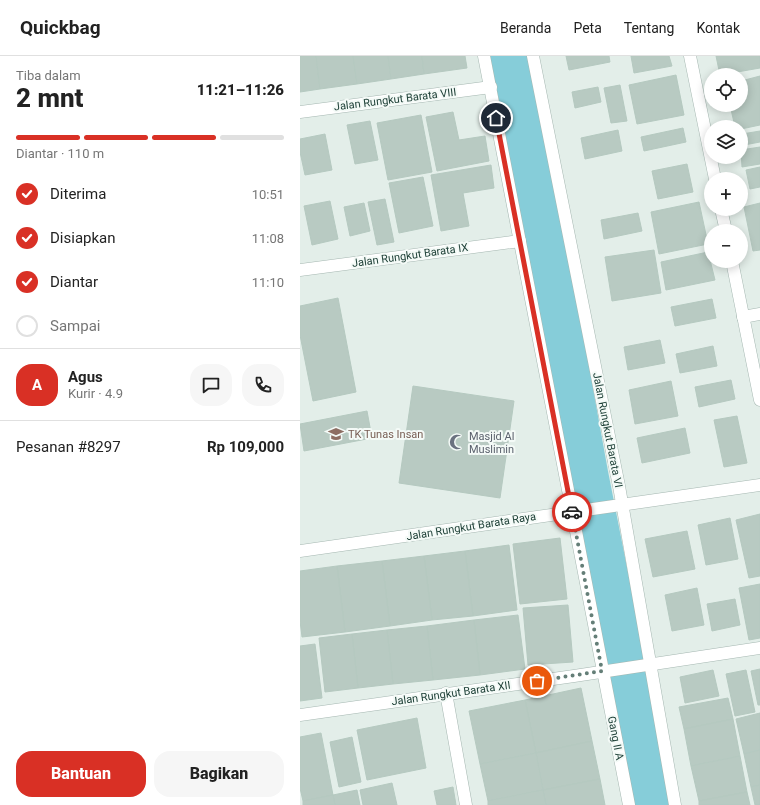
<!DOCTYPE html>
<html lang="id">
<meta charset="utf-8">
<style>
body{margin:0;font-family:Roboto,sans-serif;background:#f6f6f6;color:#222;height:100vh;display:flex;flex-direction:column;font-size:15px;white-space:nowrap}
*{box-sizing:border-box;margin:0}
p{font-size:13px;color:#767676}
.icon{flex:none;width:22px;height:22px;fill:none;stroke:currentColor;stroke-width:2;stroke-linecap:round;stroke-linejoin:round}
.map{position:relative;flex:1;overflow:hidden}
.drawer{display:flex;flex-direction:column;background:#fff;width:300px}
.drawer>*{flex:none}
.tools{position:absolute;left:404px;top:12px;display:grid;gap:8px}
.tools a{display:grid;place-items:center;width:44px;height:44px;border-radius:50%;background:#fff;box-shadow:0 2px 10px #0003;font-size:20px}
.pin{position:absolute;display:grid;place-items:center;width:34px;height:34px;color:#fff;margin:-17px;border:2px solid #fff;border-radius:50%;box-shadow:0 1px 4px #0007}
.courier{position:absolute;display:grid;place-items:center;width:40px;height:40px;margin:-20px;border:3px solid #d93025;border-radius:50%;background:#fff;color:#222;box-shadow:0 1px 5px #0007}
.head em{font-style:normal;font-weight:800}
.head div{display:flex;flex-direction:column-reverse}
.head{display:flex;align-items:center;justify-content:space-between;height:68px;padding:0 16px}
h1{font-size:26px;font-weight:800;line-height:30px}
.bar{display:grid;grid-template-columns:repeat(4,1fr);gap:6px 4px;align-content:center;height:48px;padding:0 16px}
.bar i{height:5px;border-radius:3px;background:#e0e0e0}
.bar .current{background:#d93025}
.bar p{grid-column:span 4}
.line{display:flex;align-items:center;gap:10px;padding:0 16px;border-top:1px solid #e0e0e0}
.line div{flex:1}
.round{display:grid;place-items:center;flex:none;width:42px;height:42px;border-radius:16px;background:#f6f6f6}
ol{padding:0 16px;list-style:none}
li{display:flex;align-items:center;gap:12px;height:44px}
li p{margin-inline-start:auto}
li .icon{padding:4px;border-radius:50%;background:#d93025;color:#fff;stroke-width:4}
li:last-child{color:#767676}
li i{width:22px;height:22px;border:2px solid #e0e0e0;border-radius:50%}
.primary-button{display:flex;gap:8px;margin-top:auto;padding:8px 16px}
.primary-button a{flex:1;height:46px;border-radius:16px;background:#d93025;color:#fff;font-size:16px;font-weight:800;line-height:46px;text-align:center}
.primary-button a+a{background:#f6f6f6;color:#222}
header{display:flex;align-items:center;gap:24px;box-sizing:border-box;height:56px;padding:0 20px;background:#fff;border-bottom:1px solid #e0e0e0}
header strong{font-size:19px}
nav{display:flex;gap:22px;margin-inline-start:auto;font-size:14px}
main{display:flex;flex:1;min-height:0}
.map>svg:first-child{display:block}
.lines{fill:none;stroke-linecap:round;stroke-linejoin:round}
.river{stroke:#86cdd9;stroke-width:45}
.building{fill:#b8cac2;stroke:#b5c9c0}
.minor-casing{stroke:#a5b7b1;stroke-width:13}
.minor{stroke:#fff;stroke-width:12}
.done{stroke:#647e77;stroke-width:4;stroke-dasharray:0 7.2}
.route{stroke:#d93025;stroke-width:5}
.labels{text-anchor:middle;stroke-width:4;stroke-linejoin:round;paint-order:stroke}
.street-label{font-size:11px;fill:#204239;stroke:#f4faf7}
.education-label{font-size:11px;fill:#785e54;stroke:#f4faf7;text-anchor:start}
.worship-label{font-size:11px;fill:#5b616d;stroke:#f4faf7;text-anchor:start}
</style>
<header>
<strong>Quickbag</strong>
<nav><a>Beranda</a><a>Peta</a><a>Tentang</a><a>Kontak</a></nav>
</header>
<main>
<section class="drawer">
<div class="head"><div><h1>2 mnt</h1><p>Tiba dalam</p></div><em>11:21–11:26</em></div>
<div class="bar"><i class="current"></i><i class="current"></i><i class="current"></i><i></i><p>Diantar · 110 m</p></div>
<ol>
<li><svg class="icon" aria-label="check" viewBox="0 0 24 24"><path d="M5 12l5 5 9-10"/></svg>Diterima<p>10:51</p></li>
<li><svg class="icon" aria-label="check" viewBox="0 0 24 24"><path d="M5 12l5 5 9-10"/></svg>Disiapkan<p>11:08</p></li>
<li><svg class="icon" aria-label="check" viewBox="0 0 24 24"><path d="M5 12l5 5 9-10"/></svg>Diantar<p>11:10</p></li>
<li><i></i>Sampai</li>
</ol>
<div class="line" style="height:72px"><b class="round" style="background:#d93025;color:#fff">A</b><div><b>Agus</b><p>Kurir · 4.9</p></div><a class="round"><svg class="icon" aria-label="chat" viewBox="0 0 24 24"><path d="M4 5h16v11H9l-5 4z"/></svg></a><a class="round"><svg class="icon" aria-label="phone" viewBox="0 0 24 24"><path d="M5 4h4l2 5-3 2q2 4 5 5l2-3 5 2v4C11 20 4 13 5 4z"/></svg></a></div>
<div class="line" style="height:52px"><div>Pesanan #8297</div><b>Rp 109,000</b></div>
<div class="primary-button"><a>Bantuan</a><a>Bagikan</a></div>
</section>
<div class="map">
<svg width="460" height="749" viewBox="0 0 460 749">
<rect width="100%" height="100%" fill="#e3eee9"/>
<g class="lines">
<!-- river -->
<path class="river" d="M210,0L286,420L351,749"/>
</g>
<!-- building -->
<g class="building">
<path d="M0,0H16L20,33L0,36Z"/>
<path d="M16,0H53L57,28L20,33Z"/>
<path d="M53,0H88L91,23L57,28Z"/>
<path d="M88,0H122L124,18L91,23Z"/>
<path d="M122,0H165L167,12L124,18Z"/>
<path d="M266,0H309L310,6L269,14Z"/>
<path d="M331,0H369L372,10L334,17Z"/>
<path d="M416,0H460V12L420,19Z"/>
<path d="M376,19L384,59L337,68L329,29Z"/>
<path d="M460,20V69L441,73V71H435L430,49H441V25Z"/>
<path d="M320,29L327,65L311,67L304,32Z"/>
<path d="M298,31L301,46L275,52L272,36Z"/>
<path d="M153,56L159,84L185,80L189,105L137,115L126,61Z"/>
<path d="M121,59L132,116L88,124L77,67Z"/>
<path d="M70,65L78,104L55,108L47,69Z"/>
<path d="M383,72L386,86L344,95L341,81Z"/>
<path d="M318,74L322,95L285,103L281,82Z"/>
<path d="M460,75V86L444,89L442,78Z"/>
<path d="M25,78L32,114L5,119L0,96V83Z"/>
<path d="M460,91V108L442,111L441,94Z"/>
<path d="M387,108L393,136L358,143L352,115Z"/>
<path d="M191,109L194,132L163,137L169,170L141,175L131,119Z"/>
<path d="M460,111V131L450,133L446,114Z"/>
<path d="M123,121L133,170L99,177L89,127Z"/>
<path d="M85,143L94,186L77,189L68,146Z"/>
<path d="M30,145L38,183L12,189L4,150Z"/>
<path d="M399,146L408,188L359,198L351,156Z"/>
<path d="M64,147L70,175L50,180L44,151Z"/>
<path d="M460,147V194L453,195L444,151Z"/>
<path d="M338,157L342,175L304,183L301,164Z"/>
<path d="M354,194L361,237L312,245L305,201Z"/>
<path d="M408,196L415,224L366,234L361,206Z"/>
<path d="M38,242L56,336L13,345L0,279V250Z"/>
<path d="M412,243L416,262L375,270L371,251Z"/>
<path d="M360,284L365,307L328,314L324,291Z"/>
<path d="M413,290L417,310L380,317L376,298Z"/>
<path d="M431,324L435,343L399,351L395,331Z"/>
<path d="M371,325L378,360L335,368L329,334Z"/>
<path d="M113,330L214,345L200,442L99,427Z"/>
<path d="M67,355L72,382L4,395L0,368Z"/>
<path d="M437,360L447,407L424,411L414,364Z"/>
<path d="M385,372L390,397L342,407L337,382Z"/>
<path d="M460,458V520L449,522L436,464Z"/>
<path d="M430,462L438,503L406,509L398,469Z"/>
<path d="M387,475L395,513L353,521L345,483Z"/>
<path d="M260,482L267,543L220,548L213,488Z"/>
<path d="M209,489L217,554L173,560L165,495Z"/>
<path d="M165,495L173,560L132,564L124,500Z"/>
<path d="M124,500L132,564L90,570L82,505Z"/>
<path d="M82,505L90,570L45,576L37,510Z"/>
<path d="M37,510L45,576L2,581L0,565V515Z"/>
<path d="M460,528V582L449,584L439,532Z"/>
<path d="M397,532L404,569L372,575L365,539Z"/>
<path d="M435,543L440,569L412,575L407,548Z"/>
<path d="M268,549L273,606L228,609L223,552Z"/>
<path d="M218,559L225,613L180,619L174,564Z"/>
<path d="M174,564L180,619L133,624L127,570Z"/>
<path d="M127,570L133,624L93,628L87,574Z"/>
<path d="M87,574L93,628L58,632L52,578Z"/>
<path d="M52,578L58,632L25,636L19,582Z"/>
<path d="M15,588L22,642L0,645V590Z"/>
<path d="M460,613V649H458L451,615Z"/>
<path d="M413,614L419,640L385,647L380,621Z"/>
<path d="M446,614L455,656L435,660L426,618Z"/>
<path d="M281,632L292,685L236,697L225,644Z"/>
<path d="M428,642L433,663L384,673L379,651Z"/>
<path d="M225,644L236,697L180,708L169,655Z"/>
<path d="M460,657V694L444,698L436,663Z"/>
<path d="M117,662L126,712L67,724L57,674Z"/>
<path d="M433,663L440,700L391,710L384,673Z"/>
<path d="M21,677L33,739L3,745L0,732V681Z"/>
<path d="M52,681L61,726L39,731L30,686Z"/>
<path d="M292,685L300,723L243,734L236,697Z"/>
<path d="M460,694V729L451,731L444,698Z"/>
<path d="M236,697L243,734L188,745L180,708Z"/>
<path d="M440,700L447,736L399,745L391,710Z"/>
<path d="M300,723L305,749H246L243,734Z"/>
<path d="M92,727L97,749H63L60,734Z"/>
<path d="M460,729V749H455L451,731Z"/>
<path d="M153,731L156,749H137L134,735Z"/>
<path d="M57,734L60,749H35L33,739Z"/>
<path d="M243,734L246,749H188V745Z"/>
<path d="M447,736L450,749H399V745Z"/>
<path d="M33,739L35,749H3V745Z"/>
</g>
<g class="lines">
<!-- minor casing -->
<g class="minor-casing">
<g id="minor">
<path d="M184,0L329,749"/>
<path d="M233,0L319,430L375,749"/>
<path d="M390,0L415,123"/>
<path d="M0,56L191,31"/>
<path d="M421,153L426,175"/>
<path d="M432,205L460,344"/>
<path d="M0,214L220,185"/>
<path d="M443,261L460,258"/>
<path d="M0,495L460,429"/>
<path d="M146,637L166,749"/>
<path d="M0,659L274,620L460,592"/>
</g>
</g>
<!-- minor -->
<use href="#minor" class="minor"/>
</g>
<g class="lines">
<!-- done -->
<path class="done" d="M237,625L302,615L272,456"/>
<!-- route -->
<path class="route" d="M196,62L272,456"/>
</g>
<!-- icons -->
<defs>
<g id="school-bare" transform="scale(1.2)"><path d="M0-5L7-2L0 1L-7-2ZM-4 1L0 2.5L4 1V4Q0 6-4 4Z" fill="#8d6e63" stroke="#f4faf7" stroke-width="2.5" paint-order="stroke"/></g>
<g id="mosque-bare" transform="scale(1.2)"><path d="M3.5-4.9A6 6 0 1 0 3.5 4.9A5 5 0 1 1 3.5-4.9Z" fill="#6b7280" stroke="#f4faf7" stroke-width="2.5" paint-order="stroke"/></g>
</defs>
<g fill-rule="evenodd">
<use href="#school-bare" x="36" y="378"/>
<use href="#mosque-bare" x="157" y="386"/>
</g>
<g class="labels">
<!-- street labels -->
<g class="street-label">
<text transform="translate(95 43) rotate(-7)" y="4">Jalan Rungkut Barata VIII</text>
<text transform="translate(110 199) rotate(-8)" y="4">Jalan Rungkut Barata IX</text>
<text transform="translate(308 374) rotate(79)" y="4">Jalan Rungkut Barata VI</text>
<text transform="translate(171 470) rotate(-9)" y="4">Jalan Rungkut Barata Raya</text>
<text transform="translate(151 637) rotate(-8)" y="4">Jalan Rungkut Barata XII</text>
<text transform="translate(316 682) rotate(79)" y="4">Gang II A</text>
</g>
<!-- education labels -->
<g class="education-label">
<text x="48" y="382">TK Tunas Insan</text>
</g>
<!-- worship labels -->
<g class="worship-label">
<text x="169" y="384">Masjid Al<tspan x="169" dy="13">Muslimin</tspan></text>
</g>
</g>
</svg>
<div class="tools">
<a><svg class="icon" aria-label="locate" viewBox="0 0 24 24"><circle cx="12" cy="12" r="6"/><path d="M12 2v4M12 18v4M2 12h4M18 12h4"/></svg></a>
<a><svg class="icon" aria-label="layers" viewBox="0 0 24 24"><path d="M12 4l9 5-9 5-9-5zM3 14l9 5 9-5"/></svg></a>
<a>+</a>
<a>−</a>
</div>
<div class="pin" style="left:237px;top:625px;background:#ea580c"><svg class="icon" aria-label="bag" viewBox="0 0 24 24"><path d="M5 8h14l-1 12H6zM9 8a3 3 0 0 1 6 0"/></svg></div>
<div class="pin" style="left:196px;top:62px;background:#1f2937"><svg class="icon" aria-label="home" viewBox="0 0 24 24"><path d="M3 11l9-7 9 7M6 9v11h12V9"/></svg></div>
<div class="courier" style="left:272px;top:456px"><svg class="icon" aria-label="car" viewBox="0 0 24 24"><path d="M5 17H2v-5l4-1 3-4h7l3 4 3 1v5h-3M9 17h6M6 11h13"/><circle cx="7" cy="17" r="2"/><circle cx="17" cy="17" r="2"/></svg></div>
</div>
</main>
